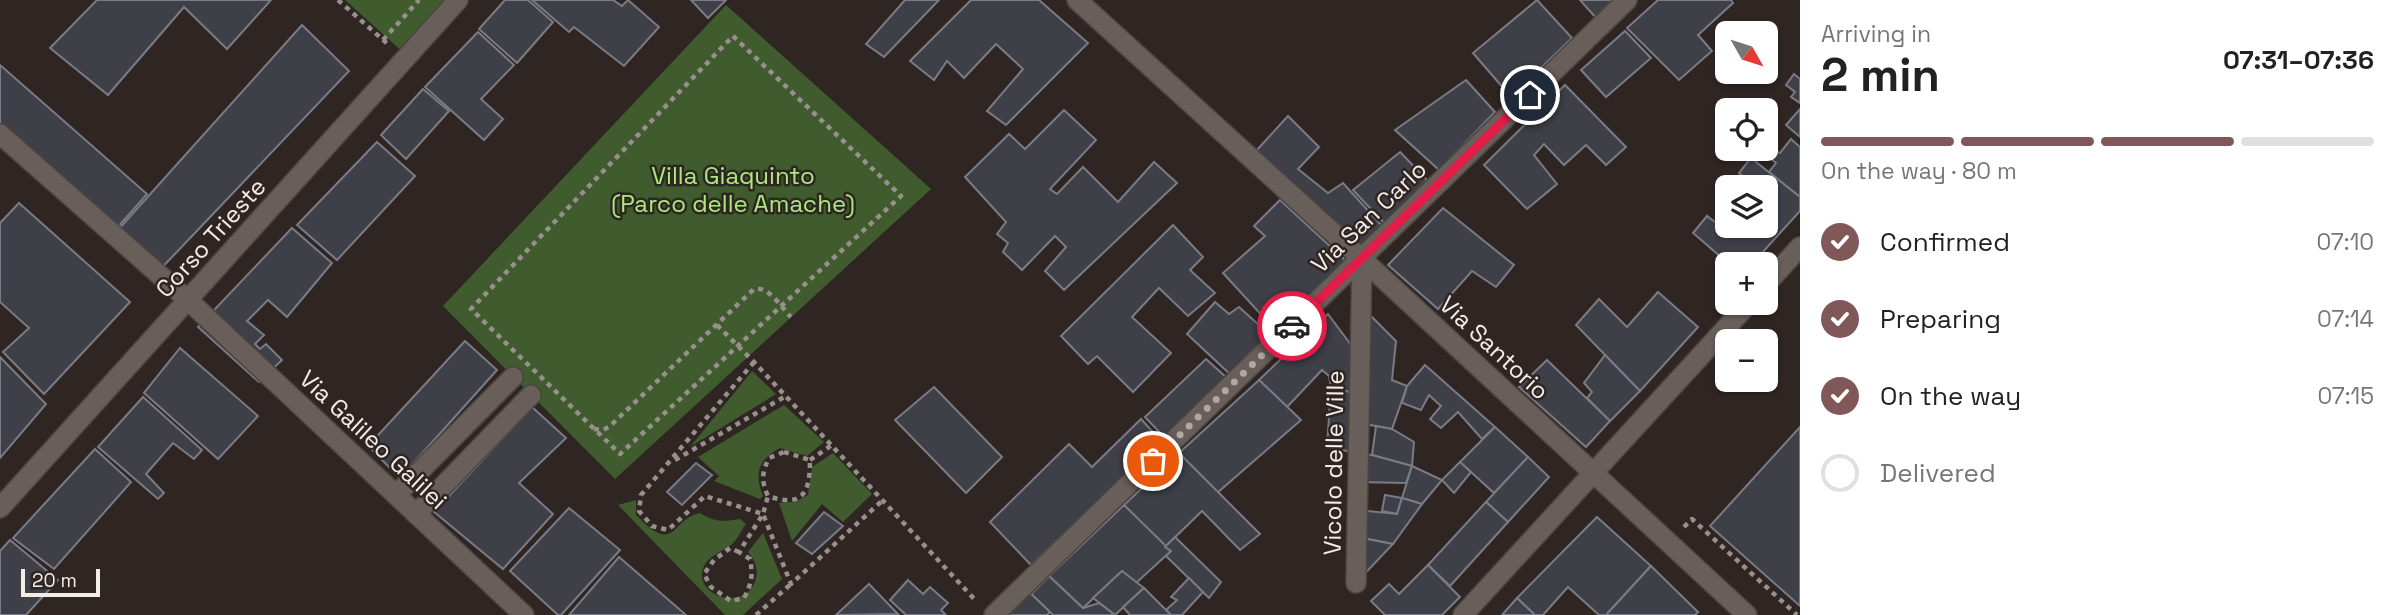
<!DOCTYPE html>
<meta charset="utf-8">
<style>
body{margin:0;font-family:"Space Grotesk",sans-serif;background:#f6f6f6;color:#222;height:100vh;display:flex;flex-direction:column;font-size:26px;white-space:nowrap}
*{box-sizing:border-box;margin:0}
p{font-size:23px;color:#767676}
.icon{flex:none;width:38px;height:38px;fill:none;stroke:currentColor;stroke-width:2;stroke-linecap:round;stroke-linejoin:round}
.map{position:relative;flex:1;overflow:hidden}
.panel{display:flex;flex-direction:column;background:#fff;width:595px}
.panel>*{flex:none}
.needle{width:46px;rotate:129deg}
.fabs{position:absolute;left:1715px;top:21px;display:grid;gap:14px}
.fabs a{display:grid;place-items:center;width:63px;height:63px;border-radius:10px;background:#fff;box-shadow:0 2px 5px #0004;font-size:35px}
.scale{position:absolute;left:21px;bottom:18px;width:79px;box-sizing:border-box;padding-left:7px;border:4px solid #f3edea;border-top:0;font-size:19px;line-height:24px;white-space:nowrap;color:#f3edea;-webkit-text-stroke:5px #2f2623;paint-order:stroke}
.pin{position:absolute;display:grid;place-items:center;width:60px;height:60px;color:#fff;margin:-30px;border:4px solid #fff;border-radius:50%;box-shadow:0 2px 7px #0007}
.courier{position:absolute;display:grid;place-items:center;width:70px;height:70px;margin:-35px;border:5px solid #e11d48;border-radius:50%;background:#fff;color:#222;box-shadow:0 2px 9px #0007}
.overview em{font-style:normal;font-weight:700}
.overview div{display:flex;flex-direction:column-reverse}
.overview{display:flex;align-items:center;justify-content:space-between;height:119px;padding:0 21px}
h1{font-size:46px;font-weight:700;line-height:52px}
.bar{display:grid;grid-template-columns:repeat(4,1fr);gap:10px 7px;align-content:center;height:84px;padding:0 21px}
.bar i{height:9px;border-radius:5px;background:#e0e0e0}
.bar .current{background:#81585a}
.bar p{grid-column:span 4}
ol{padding:0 21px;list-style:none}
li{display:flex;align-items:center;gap:21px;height:77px}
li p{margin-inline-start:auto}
li .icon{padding:7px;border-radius:50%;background:#81585a;color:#fff;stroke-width:4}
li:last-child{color:#767676}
li i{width:38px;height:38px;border:4px solid #e0e0e0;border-radius:50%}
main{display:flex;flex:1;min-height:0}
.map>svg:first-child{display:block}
.green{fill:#405b2d}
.building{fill:#3f3f48;stroke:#7a7b84;stroke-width:2}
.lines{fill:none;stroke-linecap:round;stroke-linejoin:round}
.minor-casing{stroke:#4c4441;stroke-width:22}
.path{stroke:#97908d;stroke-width:4.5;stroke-dasharray:5 5;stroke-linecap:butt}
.minor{stroke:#685e5a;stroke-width:19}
.done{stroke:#aea7a4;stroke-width:7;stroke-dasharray:0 12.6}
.route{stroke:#e11d48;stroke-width:9}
.labels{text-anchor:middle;stroke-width:5;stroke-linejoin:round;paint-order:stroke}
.park-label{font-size:24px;fill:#a9eb7b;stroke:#2f2623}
.street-label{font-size:24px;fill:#f3edea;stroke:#2f2623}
</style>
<main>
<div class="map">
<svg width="1800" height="615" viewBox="0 0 1800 615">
<rect width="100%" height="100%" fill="#2f2623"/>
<!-- green -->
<g class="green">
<path d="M345,0H454L405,54Z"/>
<path d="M726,5L931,189L615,479L443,306Z"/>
<path d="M752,371L776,394L690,447Z"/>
<path d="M784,405L824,442L807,456L780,448C758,460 754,473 763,496L760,499L714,481L719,476L698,457Z"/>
<path d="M833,453L872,494L843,522L822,504L792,541L779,503L795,502L808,495L812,467Z"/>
<path d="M636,500V515C677,557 670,519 700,513C714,522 723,522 740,519L746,524C741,530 737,541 730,546C721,552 710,555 704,566C691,592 740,615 755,582C759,570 756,562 748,552L763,533L782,579L743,615H725L618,505Z"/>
</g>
<!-- building -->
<g class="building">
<path d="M97,0H271L227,49L184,7L108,95L50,48Z"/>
<path d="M505,0H528L553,22L517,63L479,29Z"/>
<path d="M532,0H613L622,6L628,0L659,27L624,66L574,27L569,32Z"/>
<path d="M691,0H726L708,18Z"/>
<path d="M905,0H939L884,57L866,44Z"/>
<path d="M971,0H1039L1088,43L1006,125L987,111L1023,69L996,44L964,78L947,61L934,80L910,61Z"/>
<path d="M1537,0L1572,38L1511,97L1473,53Z"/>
<path d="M1580,0H1616L1597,19Z"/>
<path d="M1658,0H1731L1733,3L1698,35L1712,51L1679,80L1627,28Z"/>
<path d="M302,25L349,71L154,276L109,240Z"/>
<path d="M1625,31L1651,58L1606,97L1581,70Z"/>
<path d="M478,32L514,65L481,99L503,119L484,140L425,87Z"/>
<path d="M0,65L147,194L109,237L0,140Z"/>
<path d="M1794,74L1800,79V103L1791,97L1795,92L1786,85Z"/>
<path d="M1466,80L1495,112L1439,170L1395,130Z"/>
<path d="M1565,85L1626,147L1606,165L1586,145L1564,165L1544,144L1534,155L1557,184L1527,209L1484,165Z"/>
<path d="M423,89L449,111L406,159L381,135Z"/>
<path d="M1800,109V137L1786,125Z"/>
<path d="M1064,110L1096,140L1050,189L1057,194L1083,167L1118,202L1154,162L1177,183L1064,290L1045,271L1066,247L1055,236L1022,270L1003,252L1008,243L997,234L1006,222L965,177L1009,134L1025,149Z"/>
<path d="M1288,116L1319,147L1298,169L1328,193L1343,183L1382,226L1359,250L1255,152Z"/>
<path d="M1791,139L1800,147V197L1769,172L1776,163L1765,154L1769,149L1780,153Z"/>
<path d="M377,142L415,176L337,260L297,225Z"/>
<path d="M1400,152L1427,180L1385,224L1353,190Z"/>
<path d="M1751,158L1800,197V211L1752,264H1729L1693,233L1707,216L1724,229L1727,225L1766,226V187H1757L1739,173Z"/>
<path d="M1280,200L1346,261L1277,332L1223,273L1265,236L1254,226Z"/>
<path d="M19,203L130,302L44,394L3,352L29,328L0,302V223Z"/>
<path d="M1443,208L1514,265L1496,287L1472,271L1438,309L1388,265Z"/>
<path d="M1173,225L1203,257L1190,270L1215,293L1188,316L1159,288L1132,317L1171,353L1133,392L1097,356L1088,364L1061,336Z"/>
<path d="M292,228L332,263L287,317L268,300L247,321L264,335L255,344L260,349L266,344L282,360L259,382L198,327Z"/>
<path d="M1658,292L1698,327L1640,391L1576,325L1599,299L1627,327Z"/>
<path d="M1215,302L1229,314L1239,307L1271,336L1231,375L1187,334Z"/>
<path d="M1361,306L1396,341L1392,380L1407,386L1392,429L1359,423Z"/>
<path d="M1328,314L1360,357L1359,394L1331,388L1329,376L1322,370L1287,407L1259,380Z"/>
<path d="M465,341L497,370L400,478L368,446Z"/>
<path d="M180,348L258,416L218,459L144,393Z"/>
<path d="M1605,355L1640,391L1610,421L1587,398L1592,392L1584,383Z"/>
<path d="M0,357L46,404L0,458Z"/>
<path d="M1206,359L1227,378L1166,439L1145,417Z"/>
<path d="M1547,360L1610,421L1586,447L1519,387Z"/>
<path d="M1425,365L1495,427L1482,439L1458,412L1441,428L1430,419L1441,406L1429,395L1421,410L1402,403L1407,386Z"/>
<path d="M1259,380L1301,420L1217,493L1179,453Z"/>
<path d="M934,387L1002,457L966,493L895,420Z"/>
<path d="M1331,388L1359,394L1358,454L1327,446Z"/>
<path d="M143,397L202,450L194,459L173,443L146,474L164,493L158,499L98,447Z"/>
<path d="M532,407L566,438L519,483L553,514L503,569L434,512Z"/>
<path d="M1141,419L1161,441L1031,565L990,522L1069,444L1092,467Z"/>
<path d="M1376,426L1392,429L1414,442L1412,466L1372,455Z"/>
<path d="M1495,427L1528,457L1494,493L1460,462Z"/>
<path d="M1800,427V606L1710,526Z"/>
<path d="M95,449L131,482L54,569L13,538Z"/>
<path d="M1179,453L1260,534L1240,550L1202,511L1165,547L1124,505Z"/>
<path d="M1358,454L1372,455L1412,466L1406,483L1358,482Z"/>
<path d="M1528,457L1549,477L1508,522L1486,502Z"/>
<path d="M1460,462L1471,472L1454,493L1442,480Z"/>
<path d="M696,463L712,475L682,505L667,492Z"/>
<path d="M1412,466L1442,480L1422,504L1402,498Z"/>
<path d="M1385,495L1402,498L1397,514L1382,511Z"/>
<path d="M1402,498L1422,504L1393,544L1357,537L1358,510L1397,514Z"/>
<path d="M1486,502L1508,522L1450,586L1428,565Z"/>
<path d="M1124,505L1171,551L1136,583L1122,571L1083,608L1049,576Z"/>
<path d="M569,508L620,550L561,615H558L510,571Z"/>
<path d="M824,512L843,526L812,554L796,543Z"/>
<path d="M1597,517L1651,566L1606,615H1599L1568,587L1543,615H1535L1517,598Z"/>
<path d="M1175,537L1221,582L1209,598L1166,556L1171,551L1165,547Z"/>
<path d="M1357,537L1393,544L1356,583Z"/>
<path d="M10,540L58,580L26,615H0V551Z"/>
<path d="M619,557L686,615H569Z"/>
<path d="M1428,565L1460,597L1442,615H1385L1371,601L1389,584L1399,594Z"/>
<path d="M1651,566L1698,612L1695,615H1606Z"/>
<path d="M1122,571L1144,588L1115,615L1093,598Z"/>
<path d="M1049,576L1083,608L1099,603L1115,615H1053L1031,594Z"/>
<path d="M1189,578L1203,592L1182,615H1171L1166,610L1177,600L1171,597Z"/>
<path d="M908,580L923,594L930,587L948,603L941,610L946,615H906L890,600Z"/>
<path d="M869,584L898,614L836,615Z"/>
<path d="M1023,586L1050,612L1047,615H994Z"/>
<path d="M1144,588L1171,615H1130L1123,607Z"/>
<path d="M1517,598L1535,615H1502Z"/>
</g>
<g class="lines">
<!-- minor casing -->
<g class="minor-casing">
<g id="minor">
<path d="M1077,0L1362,259L1747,615"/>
<path d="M0,134L188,300L524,615"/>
<path d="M1766,284L1800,247"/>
<path d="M396,495L513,377"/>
<path d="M0,508L458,0"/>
<path d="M416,514L531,395"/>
<path d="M1356,583L1362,259"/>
<path d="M994,615L1627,0"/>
<path d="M1463,615L1749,303"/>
</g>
</g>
<!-- path -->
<g class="path">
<path d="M338,0L390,46"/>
<path d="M733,36L901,196L620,454L471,309Z"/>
<path d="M383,40L419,0"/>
<path d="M717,325L754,362L977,602"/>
<path d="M754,362L641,495L639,511L652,526L668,530L705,496L763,514L791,584L883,500"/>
<path d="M594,429L603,430L609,427L754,289C769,286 781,307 791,317"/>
<path d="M784,452L810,460C810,493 803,508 768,496C761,481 762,472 769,458Z"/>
<path d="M675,460L786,396"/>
<path d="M810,460L832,445"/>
<path d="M1684,527L1692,519L1797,615"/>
<path d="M739,552L730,548L714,560L704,574L711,587L731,601L744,598C752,583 753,575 750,559L739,552L763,514L768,496"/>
<path d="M756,615L791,584"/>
</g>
<!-- minor -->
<use href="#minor" class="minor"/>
</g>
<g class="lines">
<!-- done -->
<path class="done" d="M1153,461L1292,326"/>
<!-- route -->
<path class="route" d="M1292,326L1530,95"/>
</g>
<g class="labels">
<!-- park labels -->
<g class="park-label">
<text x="733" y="184">Villa Giaquinto<tspan x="733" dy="28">(Parco delle Amache)</tspan></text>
</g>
<!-- street labels -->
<g class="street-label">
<text transform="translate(1369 217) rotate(-44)" y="8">Via San Carlo</text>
<text transform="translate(211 238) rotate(-48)" y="8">Corso Trieste</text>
<text transform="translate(1494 348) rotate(43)" y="8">Via Santorio</text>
<text transform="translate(373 440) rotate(43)" y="8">Via Galileo Galilei</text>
<text transform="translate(1334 463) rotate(-89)" y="8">Vicolo delle Ville</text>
</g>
</g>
</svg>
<div class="fabs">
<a><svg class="needle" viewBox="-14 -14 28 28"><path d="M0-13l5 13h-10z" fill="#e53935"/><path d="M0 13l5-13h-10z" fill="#767676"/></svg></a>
<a><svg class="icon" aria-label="locate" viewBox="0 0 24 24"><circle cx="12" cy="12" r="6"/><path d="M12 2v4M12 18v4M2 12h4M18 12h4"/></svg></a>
<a><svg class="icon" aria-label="layers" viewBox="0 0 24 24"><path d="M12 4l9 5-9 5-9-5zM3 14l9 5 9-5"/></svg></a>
<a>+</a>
<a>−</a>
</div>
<div class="scale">20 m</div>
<div class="pin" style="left:1153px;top:461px;background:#ea580c"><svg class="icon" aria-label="bag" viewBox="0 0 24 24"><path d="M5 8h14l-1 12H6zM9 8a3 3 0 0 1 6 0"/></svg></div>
<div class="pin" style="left:1530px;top:95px;background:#1f2937"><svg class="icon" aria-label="home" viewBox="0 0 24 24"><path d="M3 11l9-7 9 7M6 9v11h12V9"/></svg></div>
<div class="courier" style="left:1292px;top:326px"><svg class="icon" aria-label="car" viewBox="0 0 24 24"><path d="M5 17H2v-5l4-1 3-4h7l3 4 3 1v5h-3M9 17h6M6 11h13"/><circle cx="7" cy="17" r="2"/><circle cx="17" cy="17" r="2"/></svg></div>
</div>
<section class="panel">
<div class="overview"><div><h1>2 min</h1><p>Arriving in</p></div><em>07:31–07:36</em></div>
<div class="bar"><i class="current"></i><i class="current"></i><i class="current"></i><i></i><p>On the way · 80 m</p></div>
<ol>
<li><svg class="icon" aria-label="check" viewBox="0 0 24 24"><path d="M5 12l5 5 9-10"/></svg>Confirmed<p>07:10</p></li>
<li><svg class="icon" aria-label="check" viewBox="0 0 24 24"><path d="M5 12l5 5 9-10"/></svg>Preparing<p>07:14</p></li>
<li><svg class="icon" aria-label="check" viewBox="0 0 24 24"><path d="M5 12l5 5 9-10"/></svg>On the way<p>07:15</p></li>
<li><i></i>Delivered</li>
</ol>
</section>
</main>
